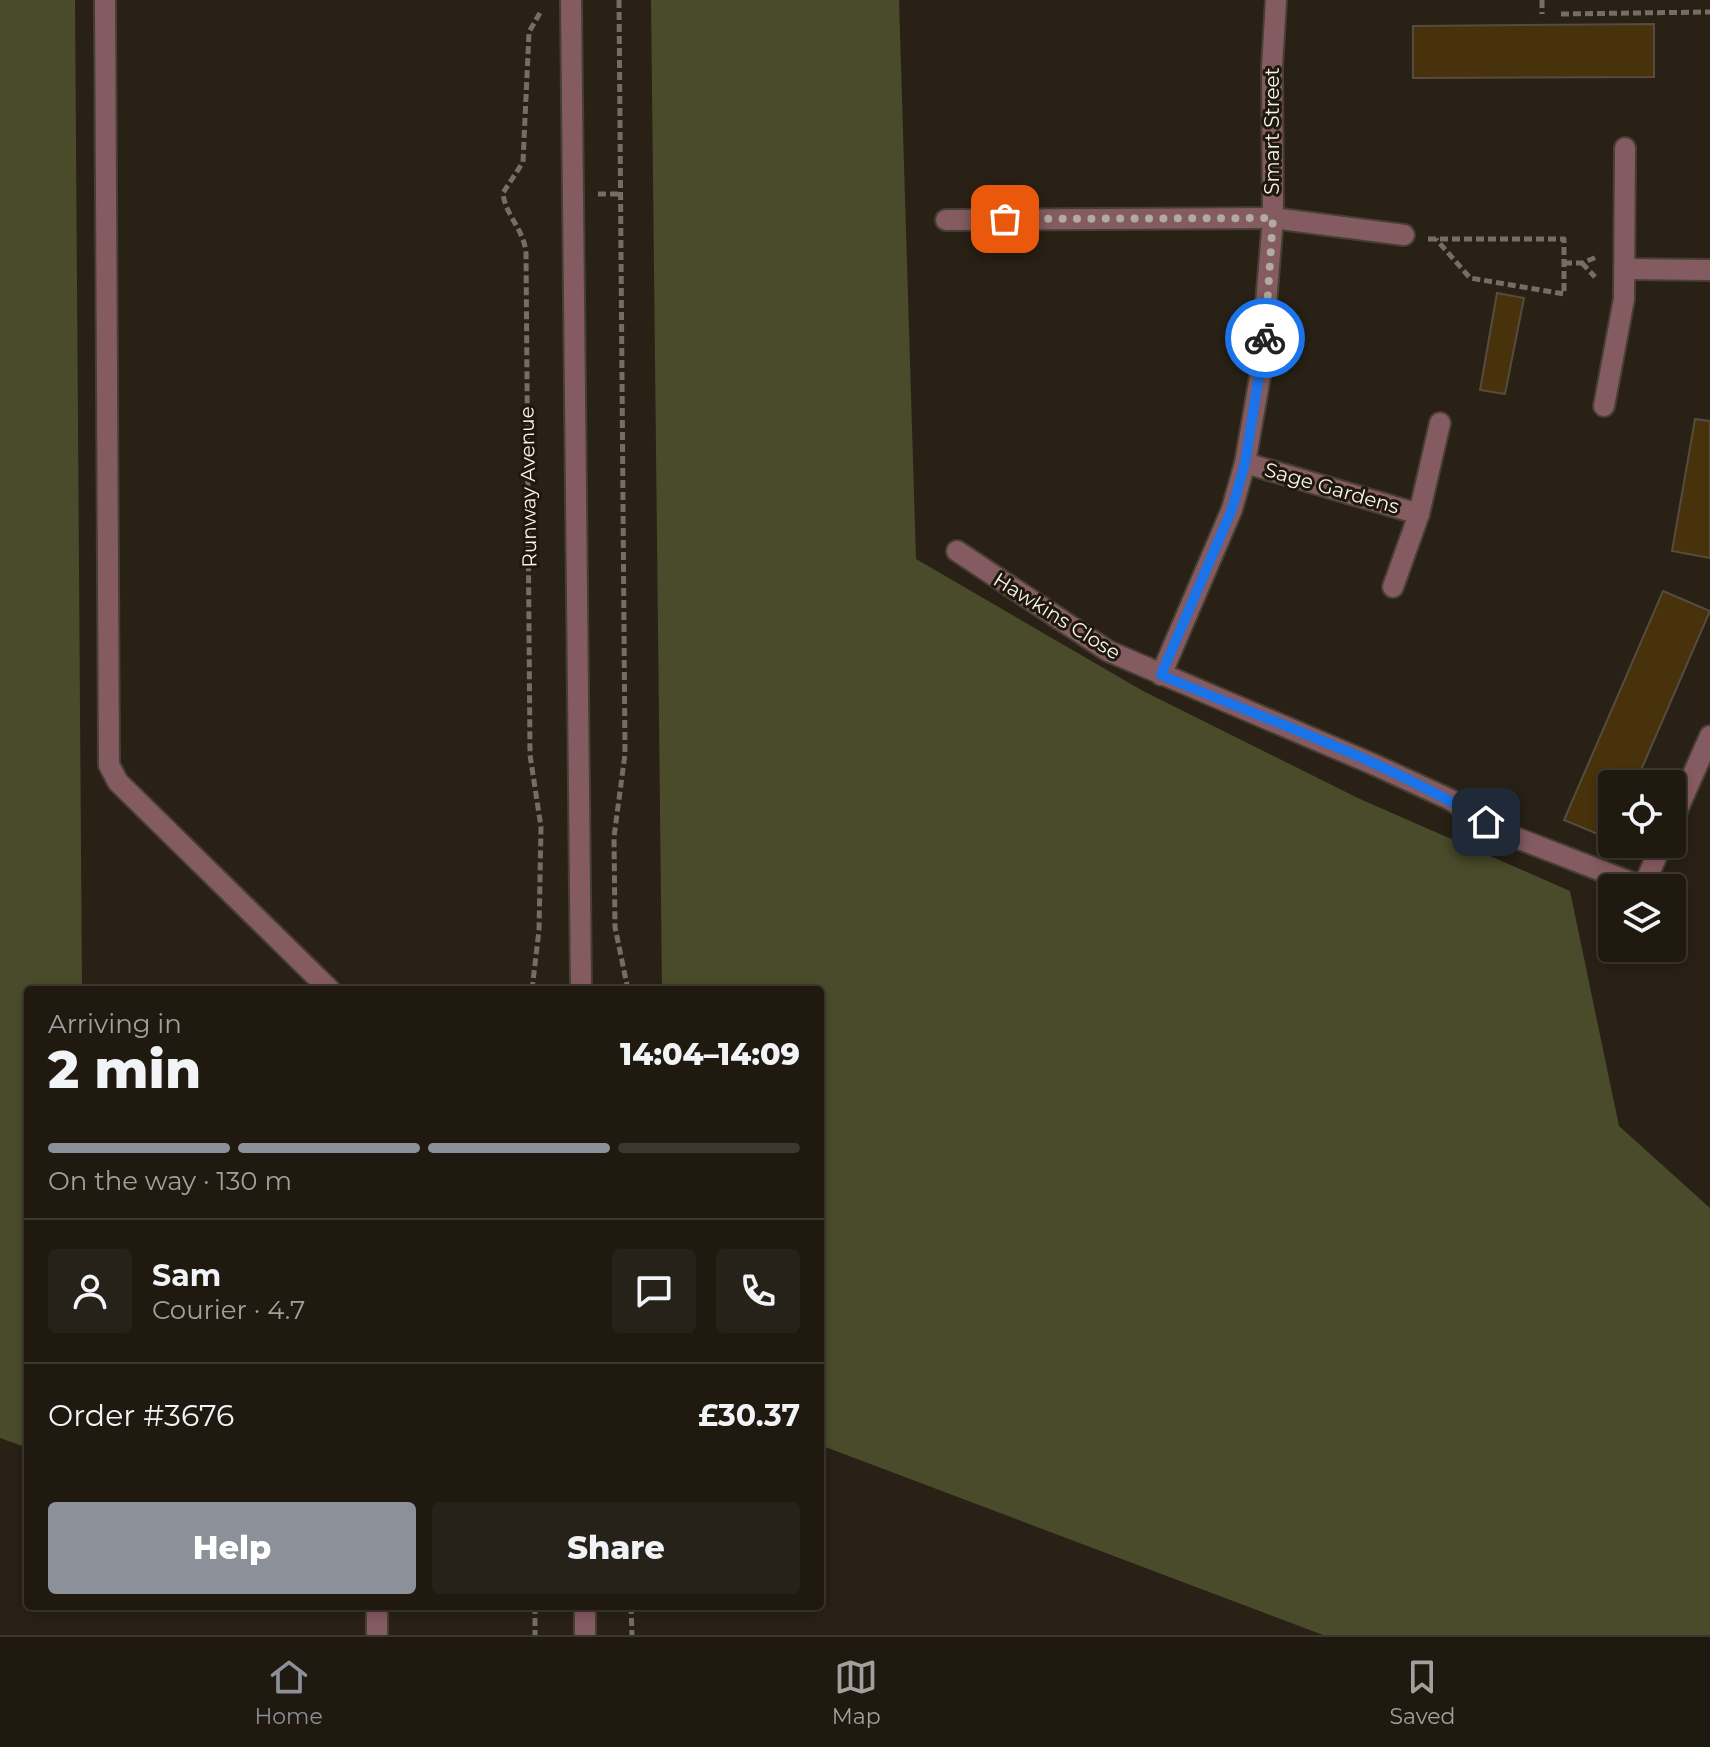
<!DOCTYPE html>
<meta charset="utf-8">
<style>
body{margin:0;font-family:Montserrat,sans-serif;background:#272219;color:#f1f3f6;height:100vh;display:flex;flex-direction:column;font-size:30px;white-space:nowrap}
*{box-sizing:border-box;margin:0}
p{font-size:26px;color:#a1a09f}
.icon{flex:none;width:44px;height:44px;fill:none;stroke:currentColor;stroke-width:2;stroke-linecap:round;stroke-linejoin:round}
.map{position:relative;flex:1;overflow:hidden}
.sheet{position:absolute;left:24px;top:986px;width:800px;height:624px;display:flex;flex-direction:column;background:#1f1910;border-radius:8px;box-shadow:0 4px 12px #0003,0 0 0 2px #3c3830}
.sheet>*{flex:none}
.tools{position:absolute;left:1598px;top:770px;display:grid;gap:16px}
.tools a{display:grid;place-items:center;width:88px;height:88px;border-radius:8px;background:#1f1910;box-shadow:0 4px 12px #0003,0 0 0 2px #3c3830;font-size:40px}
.pin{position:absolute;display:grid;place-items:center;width:68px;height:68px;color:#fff;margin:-34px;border-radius:16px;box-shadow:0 4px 12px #0006}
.courier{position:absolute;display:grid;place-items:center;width:80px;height:80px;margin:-40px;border:6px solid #1a73e8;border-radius:50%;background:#fff;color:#222;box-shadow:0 2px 10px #0007}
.head em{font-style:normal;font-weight:800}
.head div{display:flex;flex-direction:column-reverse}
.head{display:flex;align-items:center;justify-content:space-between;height:136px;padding:0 24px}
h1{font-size:52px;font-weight:800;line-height:60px}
.bar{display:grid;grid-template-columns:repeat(4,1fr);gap:12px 8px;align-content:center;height:96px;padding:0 24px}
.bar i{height:10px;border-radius:6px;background:#3c3830}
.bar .on{background:#8c9099}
.bar p{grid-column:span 4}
.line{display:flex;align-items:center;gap:20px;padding:0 24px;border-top:2px solid #3c3830}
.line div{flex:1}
.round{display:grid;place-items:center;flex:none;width:84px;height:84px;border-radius:8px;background:#272219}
.primary-button{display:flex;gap:16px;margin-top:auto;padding:16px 24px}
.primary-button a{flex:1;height:92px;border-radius:8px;background:#8c9099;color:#fff;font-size:32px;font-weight:800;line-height:92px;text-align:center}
.primary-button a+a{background:#272219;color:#f1f3f6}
.dock{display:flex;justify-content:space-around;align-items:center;height:112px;border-top:2px solid #3c3830;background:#1f1910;font-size:22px;color:#a1a09f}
.dock a{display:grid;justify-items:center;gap:4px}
.dock .on{color:#8c9099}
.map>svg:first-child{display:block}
.green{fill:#494b2a}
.building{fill:#47320c;stroke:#554c3f;stroke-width:2}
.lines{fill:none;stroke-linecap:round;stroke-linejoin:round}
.minor-casing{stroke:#463f33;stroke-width:24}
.path{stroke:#756e63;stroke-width:5;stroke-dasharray:8 4;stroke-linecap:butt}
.minor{stroke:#845b61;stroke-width:20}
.done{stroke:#b0aaa1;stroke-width:8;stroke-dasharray:0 14.4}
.route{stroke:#1a73e8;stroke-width:10}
.labels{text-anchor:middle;stroke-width:6;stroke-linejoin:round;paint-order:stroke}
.street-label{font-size:20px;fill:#f9f4ec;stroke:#1f180c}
</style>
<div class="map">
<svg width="1710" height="1635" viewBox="0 0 1710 1635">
<rect width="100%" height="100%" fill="#292115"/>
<!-- green -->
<g class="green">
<path d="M0,0H75L82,990H28V1448L0,1438Z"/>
<path d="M651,0H899L916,559L1143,691L1360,799L1570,891L1619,1126L1710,1208V1635H1323L820,1445V990H662Z"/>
</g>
<!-- building -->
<g class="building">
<path d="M1654,24V77L1413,78V26Z"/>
<path d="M1497,293L1524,298L1505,394L1480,390Z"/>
<path d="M1695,419L1710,421V558L1672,551Z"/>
<path d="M1663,591L1710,611L1635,784H1612V840L1564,820Z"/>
</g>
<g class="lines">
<!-- minor casing -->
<g class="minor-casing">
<g id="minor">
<path d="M105,0L109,765L118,782L330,990"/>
<path d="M571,0L581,990"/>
<path d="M946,220L1273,218L1404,235"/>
<path d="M1625,269L1710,270"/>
<path d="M1604,406L1624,299L1625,148"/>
<path d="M1245,463L1419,514"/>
<path d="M957,551L1108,651L1375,765L1449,799L1504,833L1643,887L1662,844"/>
<path d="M1393,587L1419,514L1440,423"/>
<path d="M1161,675L1232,509L1245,463L1260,377L1273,218L1272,67L1276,0"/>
<path d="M1672,822L1710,736"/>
<path d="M377,1606V1635"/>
<path d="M585,1606V1635"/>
</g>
</g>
<!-- path -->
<g class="path">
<path d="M619,0L625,754L614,837L615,927L628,990"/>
<path d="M1542,0V14"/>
<path d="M1561,14L1710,12"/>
<path d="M598,194H620"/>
<path d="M1428,239H1564V294L1470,278L1436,239"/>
<path d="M1564,263H1582L1597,257"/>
<path d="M1582,263L1595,277"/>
<path d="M532,990L539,930L541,827L530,755L526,253C524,229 505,215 503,193L523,162L529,32L541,11"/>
<path d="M535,1606V1635"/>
<path d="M631,1606L632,1635"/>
</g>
<!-- minor -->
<use href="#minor" class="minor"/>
</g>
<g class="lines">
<!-- done -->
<path class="done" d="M1005,219L1273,218L1265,338"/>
<!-- route -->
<path class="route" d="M1265,338L1245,463L1232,509L1161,675C1269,721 1385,760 1486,822"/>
</g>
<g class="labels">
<!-- street labels -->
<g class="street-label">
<text transform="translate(1272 131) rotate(-90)" y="7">Smart Street</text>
<text transform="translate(528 487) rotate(-91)" y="7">Runway Avenue</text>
<text transform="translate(1332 488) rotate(16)" y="7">Sage Gardens</text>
<text transform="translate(1057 616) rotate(32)" y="7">Hawkins Close</text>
</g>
</g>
</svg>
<div class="tools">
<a><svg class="icon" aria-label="locate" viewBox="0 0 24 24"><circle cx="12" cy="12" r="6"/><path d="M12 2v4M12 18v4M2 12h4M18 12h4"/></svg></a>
<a><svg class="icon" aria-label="layers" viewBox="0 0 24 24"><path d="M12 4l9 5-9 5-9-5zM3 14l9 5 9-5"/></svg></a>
</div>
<div class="pin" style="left:1005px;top:219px;background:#ea580c"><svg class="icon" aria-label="bag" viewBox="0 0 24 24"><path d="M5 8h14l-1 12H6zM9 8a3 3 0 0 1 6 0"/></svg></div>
<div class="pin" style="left:1486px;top:822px;background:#1f2937"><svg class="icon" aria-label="home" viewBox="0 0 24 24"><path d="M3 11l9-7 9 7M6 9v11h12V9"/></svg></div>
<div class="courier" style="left:1265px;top:338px"><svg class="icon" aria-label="bike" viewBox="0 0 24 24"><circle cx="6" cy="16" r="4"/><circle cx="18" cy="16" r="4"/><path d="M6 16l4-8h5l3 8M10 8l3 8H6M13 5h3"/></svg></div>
<section class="sheet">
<div class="head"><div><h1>2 min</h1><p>Arriving in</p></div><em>14:04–14:09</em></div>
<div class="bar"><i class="on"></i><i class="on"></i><i class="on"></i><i></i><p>On the way · 130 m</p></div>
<div class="line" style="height:144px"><a class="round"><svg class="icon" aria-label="person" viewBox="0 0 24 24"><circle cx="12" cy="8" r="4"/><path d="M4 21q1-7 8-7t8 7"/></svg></a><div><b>Sam</b><p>Courier · 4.7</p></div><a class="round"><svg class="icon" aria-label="chat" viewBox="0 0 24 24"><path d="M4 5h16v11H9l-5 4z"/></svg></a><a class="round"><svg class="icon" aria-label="phone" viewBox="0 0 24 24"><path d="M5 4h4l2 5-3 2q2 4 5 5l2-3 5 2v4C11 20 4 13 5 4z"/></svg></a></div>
<div class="line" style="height:104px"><div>Order #3676</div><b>£30.37</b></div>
<div class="primary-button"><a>Help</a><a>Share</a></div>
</section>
</div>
<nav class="dock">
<a class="on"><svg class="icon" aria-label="home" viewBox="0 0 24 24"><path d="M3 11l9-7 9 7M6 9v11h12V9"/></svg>Home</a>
<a><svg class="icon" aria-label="map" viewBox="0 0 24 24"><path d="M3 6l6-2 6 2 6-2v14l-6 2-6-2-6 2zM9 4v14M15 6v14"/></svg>Map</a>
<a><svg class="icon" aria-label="saved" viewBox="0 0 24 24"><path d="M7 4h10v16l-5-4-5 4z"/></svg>Saved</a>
</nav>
